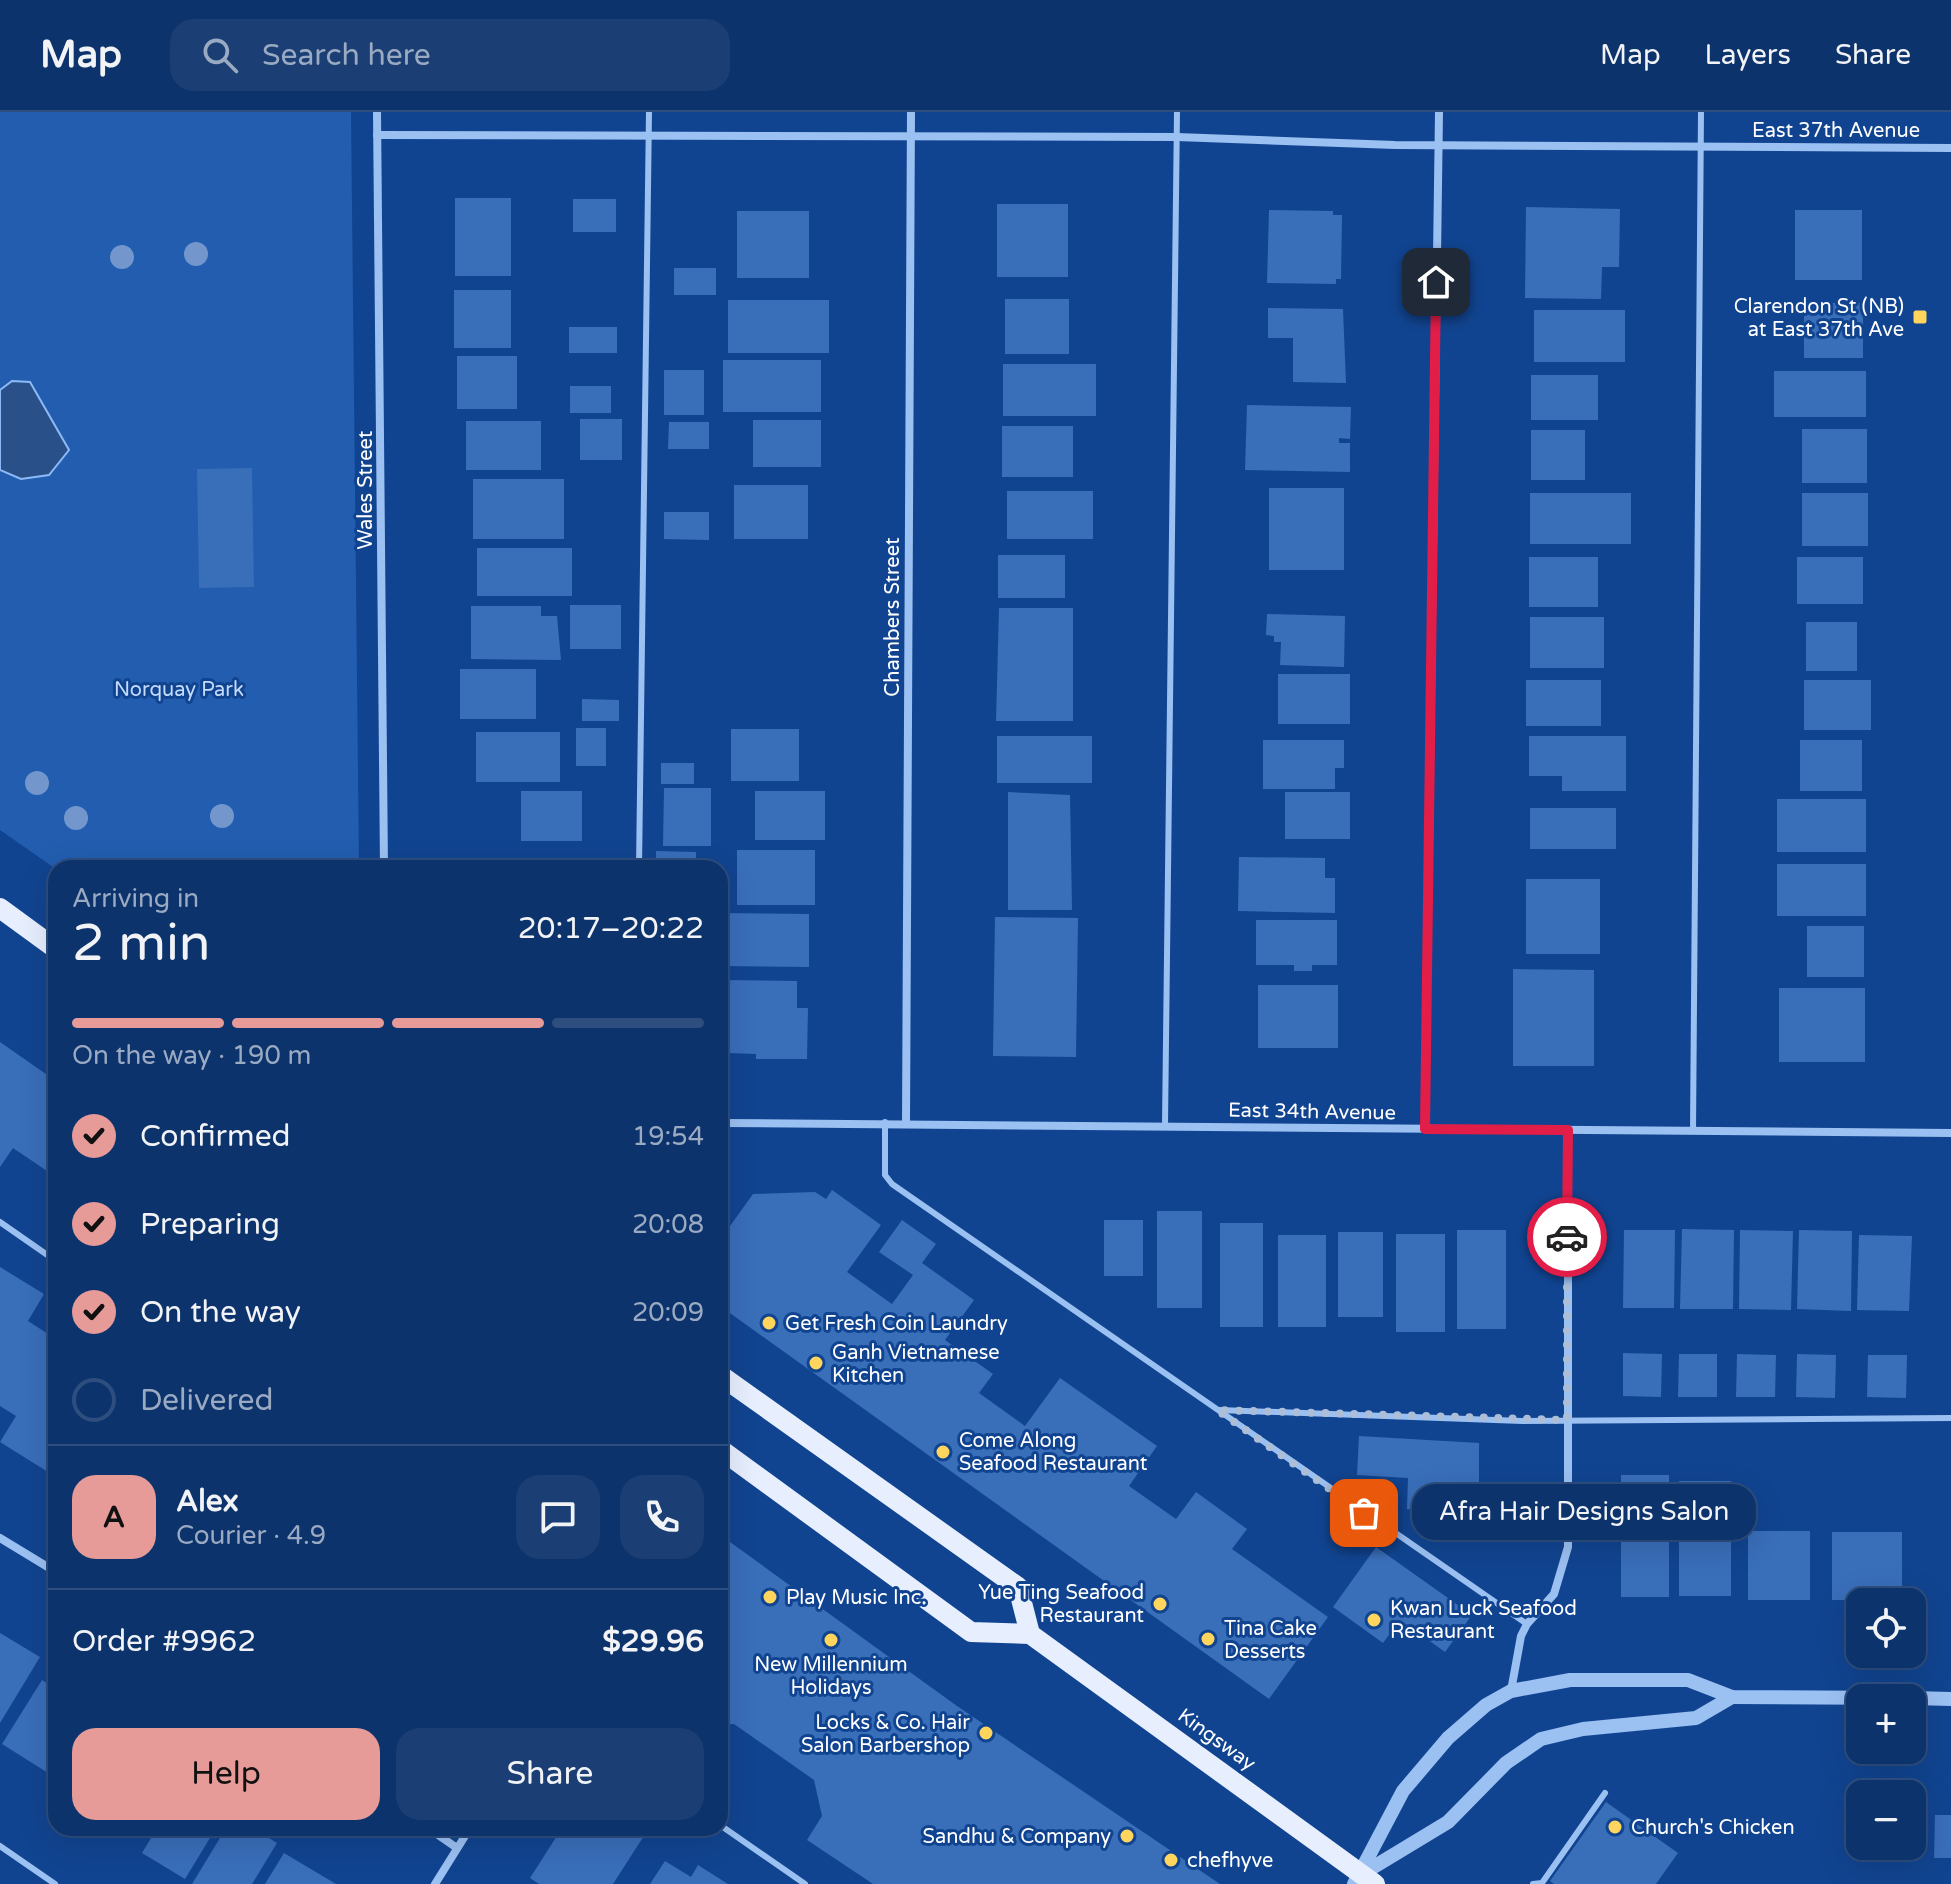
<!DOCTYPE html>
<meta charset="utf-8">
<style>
body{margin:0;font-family:"Varela Round",sans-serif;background:#1b3f74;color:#f1f3f6;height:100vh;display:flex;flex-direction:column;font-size:30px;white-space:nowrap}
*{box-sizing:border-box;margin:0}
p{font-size:26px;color:#9aaac2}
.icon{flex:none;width:44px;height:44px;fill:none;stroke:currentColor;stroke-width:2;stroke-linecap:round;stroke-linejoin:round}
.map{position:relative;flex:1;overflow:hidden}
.side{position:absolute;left:48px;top:748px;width:680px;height:976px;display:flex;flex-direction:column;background:#0d336c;border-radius:24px;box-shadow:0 8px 32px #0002,0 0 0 2px #2d4e7f}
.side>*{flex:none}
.controls{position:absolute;left:1846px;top:1476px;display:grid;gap:16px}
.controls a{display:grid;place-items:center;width:80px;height:80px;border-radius:16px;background:#0d336c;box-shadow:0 8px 32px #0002,0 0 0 2px #2d4e7f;font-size:40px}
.pin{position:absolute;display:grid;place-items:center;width:68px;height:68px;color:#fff;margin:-34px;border-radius:16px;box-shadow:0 4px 12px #0006}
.courier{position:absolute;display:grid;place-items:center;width:80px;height:80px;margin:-40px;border:6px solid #e11d48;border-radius:50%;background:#fff;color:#222;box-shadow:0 2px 10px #0007}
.bubble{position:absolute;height:56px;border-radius:24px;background:#0d336c;box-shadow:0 8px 32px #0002,0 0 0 2px #2d4e7f;font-size:26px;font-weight:600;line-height:56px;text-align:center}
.summary em{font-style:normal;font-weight:600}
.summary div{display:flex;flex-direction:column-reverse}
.summary{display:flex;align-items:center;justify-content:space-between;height:136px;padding:0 24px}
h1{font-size:52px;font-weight:600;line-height:60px}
.bar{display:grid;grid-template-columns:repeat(4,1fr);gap:12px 8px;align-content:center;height:96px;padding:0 24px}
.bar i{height:10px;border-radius:6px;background:#2d4e7f}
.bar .selected{background:#e69b98}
.bar p{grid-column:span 4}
.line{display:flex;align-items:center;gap:20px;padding:0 24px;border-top:2px solid #2d4e7f}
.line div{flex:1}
.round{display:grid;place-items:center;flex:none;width:84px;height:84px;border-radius:24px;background:#1b3f74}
ol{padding:0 24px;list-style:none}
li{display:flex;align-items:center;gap:24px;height:88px}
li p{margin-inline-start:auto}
li .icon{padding:8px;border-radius:50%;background:#e69b98;color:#111;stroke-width:4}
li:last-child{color:#9aaac2}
li i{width:44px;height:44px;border:4px solid #2d4e7f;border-radius:50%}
.primary-button{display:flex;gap:16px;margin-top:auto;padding:16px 24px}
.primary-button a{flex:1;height:92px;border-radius:24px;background:#e69b98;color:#111;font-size:32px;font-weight:600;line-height:92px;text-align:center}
.primary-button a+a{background:#1b3f74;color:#f1f3f6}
header{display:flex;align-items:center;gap:48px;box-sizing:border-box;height:112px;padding:0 40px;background:#0d336c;border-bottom:2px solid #2d4e7f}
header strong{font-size:38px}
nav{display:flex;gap:44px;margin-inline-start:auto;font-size:28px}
.search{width:560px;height:72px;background:#1b3f74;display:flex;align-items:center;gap:20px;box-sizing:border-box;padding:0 28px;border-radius:24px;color:#9aaac2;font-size:30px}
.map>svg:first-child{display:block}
.green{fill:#225daf}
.water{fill:#295088;stroke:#8dbaf6;stroke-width:2}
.building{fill:#396eb9}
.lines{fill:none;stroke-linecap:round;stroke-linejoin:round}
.service{stroke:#9bc0f2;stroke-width:6}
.minor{stroke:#9bc0f2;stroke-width:8}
.tertiary{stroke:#9bc0f2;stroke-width:14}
.primary{stroke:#e7efff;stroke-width:20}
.tree{fill:#7397cc}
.done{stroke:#acbed8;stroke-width:8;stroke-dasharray:0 14.4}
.route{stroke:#e11d48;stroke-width:10}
.poi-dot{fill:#ffd55d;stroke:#114490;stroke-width:3}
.labels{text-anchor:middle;stroke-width:6;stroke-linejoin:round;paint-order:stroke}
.street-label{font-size:20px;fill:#fff;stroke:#114490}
.poi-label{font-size:20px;fill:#fff;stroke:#114490;text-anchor:start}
.park-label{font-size:20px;fill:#c3dbfd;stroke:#114490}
</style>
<header>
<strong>Map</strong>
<div class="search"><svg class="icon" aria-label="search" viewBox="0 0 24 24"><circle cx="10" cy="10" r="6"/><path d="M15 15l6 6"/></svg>Search here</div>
<nav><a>Map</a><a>Layers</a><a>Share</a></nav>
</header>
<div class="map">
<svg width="1951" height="1772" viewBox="0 0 1951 1772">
<rect width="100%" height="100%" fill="#114490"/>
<!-- green -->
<path class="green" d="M0,0H351L359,756L56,757L0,718Z"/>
<!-- water -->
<path class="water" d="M12,269L30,270L69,338L49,363L21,367L0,358V278Z"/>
<!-- building -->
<g class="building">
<rect x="455" y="86" width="56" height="78"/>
<rect x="573" y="87" width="43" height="33"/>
<rect x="997" y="92" width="71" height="73"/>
<path d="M1526,95L1620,97L1619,155H1602L1601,187L1525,186Z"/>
<path d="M1269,98L1333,99V103H1342L1341,167H1336V172L1267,171Z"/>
<rect x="1795" y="98" width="67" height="70"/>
<rect x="737" y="99" width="72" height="67"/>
<rect x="674" y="156" width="42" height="27"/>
<rect x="454" y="178" width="57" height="58"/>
<rect x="1005" y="187" width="64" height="55"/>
<rect x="728" y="188" width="101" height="53"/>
<rect x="1804" y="191" width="59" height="55"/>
<path d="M1268,196L1343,197L1346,271L1293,270V226H1268Z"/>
<rect x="1534" y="198" width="91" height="52"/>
<rect x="569" y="215" width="48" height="26"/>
<rect x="457" y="244" width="60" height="53"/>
<rect x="723" y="248" width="98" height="52"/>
<rect x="1003" y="252" width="93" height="52"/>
<rect x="664" y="258" width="40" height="45"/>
<rect x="1774" y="259" width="92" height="46"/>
<rect x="1531" y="263" width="67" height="45"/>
<rect x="570" y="274" width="41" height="27"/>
<path d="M1247,293L1351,295L1350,327L1339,326V331H1350V360L1245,358Z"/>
<rect x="580" y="307" width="42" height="41"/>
<rect x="753" y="308" width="68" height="47"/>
<rect x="466" y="309" width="75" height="49"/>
<path d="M669,310H709V337H668Z"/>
<rect x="1002" y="314" width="71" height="51"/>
<rect x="1802" y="317" width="65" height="54"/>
<rect x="1531" y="318" width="54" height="50"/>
<path d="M252,356L254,475L199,476L197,357Z"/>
<rect x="473" y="367" width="91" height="60"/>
<rect x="734" y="373" width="74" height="54"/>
<rect x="1269" y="376" width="75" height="82"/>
<rect x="1007" y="379" width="86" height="48"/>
<rect x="1530" y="381" width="101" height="51"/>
<rect x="1802" y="381" width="66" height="53"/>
<path d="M664,400H709V428L664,427Z"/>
<rect x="477" y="436" width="95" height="48"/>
<rect x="998" y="443" width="67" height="43"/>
<rect x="1529" y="445" width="69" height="50"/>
<rect x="1797" y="445" width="66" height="47"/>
<rect x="570" y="493" width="51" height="44"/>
<path d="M471,494H541V504H557L561,548L471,547Z"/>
<path d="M999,496H1073V609H996Z"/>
<path d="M1267,502L1345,504L1344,555L1280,553L1281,530H1274V524L1266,523Z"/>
<rect x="1530" y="505" width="74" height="51"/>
<rect x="1806" y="510" width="51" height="49"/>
<rect x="460" y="557" width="76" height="50"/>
<rect x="1278" y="562" width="72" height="50"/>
<rect x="1526" y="568" width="75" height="46"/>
<rect x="1804" y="568" width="67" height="50"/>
<path d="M582,587L619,588V609H582Z"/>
<rect x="576" y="616" width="30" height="38"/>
<rect x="731" y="617" width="68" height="52"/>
<rect x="476" y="620" width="84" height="50"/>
<rect x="997" y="624" width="95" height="47"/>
<path d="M1529,624H1626V679H1562V664H1529Z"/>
<path d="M1263,628H1344V656H1335V677H1263Z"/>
<rect x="1800" y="628" width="62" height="51"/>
<rect x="661" y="651" width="33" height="21"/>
<path d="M664,676H711V734H663Z"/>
<rect x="521" y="679" width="61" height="50"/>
<rect x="755" y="679" width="70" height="49"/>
<path d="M1008,680L1070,683L1072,798H1008Z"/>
<rect x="1285" y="680" width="65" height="47"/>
<rect x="1777" y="687" width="89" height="53"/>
<rect x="1530" y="696" width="86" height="41"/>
<rect x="737" y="738" width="78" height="55"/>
<path d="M656,739L696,740V756H656Z"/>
<path d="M1239,745L1325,746V766H1335V801L1238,799Z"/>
<rect x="475" y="748" width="74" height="8"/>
<rect x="1777" y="752" width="89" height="52"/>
<rect x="1526" y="767" width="74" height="75"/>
<path d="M720,801L809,802V855L720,854Z"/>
<path d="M995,805L1078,806L1076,945L993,944Z"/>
<path d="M1256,808H1337V853H1312V859H1294V853H1256Z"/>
<rect x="1807" y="814" width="57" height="51"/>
<path d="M1513,857L1594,858V954H1513Z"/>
<path d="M720,868L797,869V896H808L807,947H756V942L728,941V911H720Z"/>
<rect x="1258" y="873" width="80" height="63"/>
<rect x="1779" y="876" width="86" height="74"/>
<path d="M0,930L56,969V1065L13,1036L0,1055Z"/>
<path d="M832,1078L881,1113L847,1160L892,1192L913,1163L879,1140L902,1108L936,1132L922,1151L974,1188L945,1228L993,1262L979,1281L1025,1314L1060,1266L1157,1334L1129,1374L1176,1407L1196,1380L1247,1417L1232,1437L1328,1505L1269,1587L720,1194V1128L753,1082L815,1080L826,1087Z"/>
<rect x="1157" y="1099" width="45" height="97"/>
<rect x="1104" y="1108" width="39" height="56"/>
<rect x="1220" y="1111" width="43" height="104"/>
<path d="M1682,1117L1734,1118L1733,1197H1680Z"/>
<rect x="1457" y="1118" width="49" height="99"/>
<path d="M1624,1118H1675L1674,1196H1623Z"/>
<path d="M1740,1118L1793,1119L1791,1198L1739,1197Z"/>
<path d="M1799,1118L1852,1119L1851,1199L1797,1197Z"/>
<rect x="1338" y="1120" width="45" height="85"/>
<rect x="1396" y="1122" width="49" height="98"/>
<rect x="1278" y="1123" width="48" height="92"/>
<path d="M1859,1123L1912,1124L1909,1199L1857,1198Z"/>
<path d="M0,1155L44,1182L28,1209L56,1227V1365L0,1330L16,1304L0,1294Z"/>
<path d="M1623,1241L1662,1242L1661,1285L1623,1284Z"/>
<path d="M1679,1242H1717V1285H1678Z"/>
<path d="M1737,1242L1776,1243L1775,1285H1736Z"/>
<path d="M1797,1242L1836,1243L1835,1286L1796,1285Z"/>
<path d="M1868,1243H1907L1906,1286L1867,1285Z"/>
<path d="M1359,1324L1479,1331V1421L1435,1418L1437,1399L1407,1397L1408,1366L1357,1363Z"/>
<rect x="1621" y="1363" width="48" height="122"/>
<rect x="1679" y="1369" width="52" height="115"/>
<rect x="1748" y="1419" width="62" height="69"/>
<rect x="1832" y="1420" width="70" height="68"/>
<path d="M723,1425L957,1594L1220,1772H873L807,1728L822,1704L814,1668L734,1612L720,1613Z"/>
<path d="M1376,1435L1472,1503L1445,1540L1400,1508L1383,1531L1333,1495Z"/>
<path d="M0,1521L40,1545L0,1611Z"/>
<path d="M42,1568L56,1577V1666L2,1632Z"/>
<path d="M1606,1690L1678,1741L1656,1772H1554L1550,1769Z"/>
<path d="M1935,1703H1951V1746H1934Z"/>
<path d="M157,1716H216L185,1767L142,1741Z"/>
<path d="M226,1716H253L277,1731L252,1772H192Z"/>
<path d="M562,1716H649L613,1772H539L530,1766Z"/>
<path d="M284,1741L336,1772H265Z"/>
<path d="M665,1749L691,1765L698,1753L728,1772H650Z"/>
</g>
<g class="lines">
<!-- service -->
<g class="service">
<path d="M639,756L649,0"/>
<path d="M885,1010V1063L892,1072L1527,1512"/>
<path d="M1165,1013L1177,0"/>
<path d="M1693,1019L1701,0"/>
<path d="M0,1110L56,1149"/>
<path d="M1219,1298L1522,1309L1951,1306"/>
<path d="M720,1713L805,1772"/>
<path d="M0,1734L55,1772"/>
<path d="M1533,1772L1542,1771L1605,1681"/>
</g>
<!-- minor -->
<g class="minor">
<path d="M377,0L384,756"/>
<path d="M377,23L1177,25L1395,33L1951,36"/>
<path d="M720,1011L1951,1021"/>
<path d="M906,1011L911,0"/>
<path d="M1425,1017L1439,0"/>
<path d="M0,1426L56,1460"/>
<path d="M1511,1579L1521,1524L1527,1512L1554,1482L1568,1435V1018"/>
<path d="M428,1716L457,1736"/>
<path d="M435,1772L470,1716"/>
</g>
<!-- tertiary -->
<g class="tertiary">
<path d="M1912,1586L1951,1587"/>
<path d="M1362,1762L1448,1710L1506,1651L1541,1627L1583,1617L1696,1606L1732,1585"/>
<path d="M1354,1772L1403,1679L1448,1626L1486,1593L1511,1579L1570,1568H1688L1732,1585L1905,1586"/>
</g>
<!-- primary -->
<g class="primary">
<path d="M0,796L56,837"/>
<path d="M720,1263L1018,1475L1030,1522"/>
<path d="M720,1337L971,1520L1030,1522L1375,1772"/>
</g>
</g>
<!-- trees -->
<g class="tree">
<circle cx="196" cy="142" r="12"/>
<circle cx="122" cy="145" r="12"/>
<circle cx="37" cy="671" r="12"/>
<circle cx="222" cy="704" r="12"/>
<circle cx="76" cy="706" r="12"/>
</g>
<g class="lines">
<!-- done -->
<path class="done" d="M1364,1401L1217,1298L1567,1308V1125"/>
<!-- route -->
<path class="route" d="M1436,170L1425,1017L1568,1018L1567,1125"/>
</g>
<!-- markers -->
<g class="poi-dot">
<rect x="1912" y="197" width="16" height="16" rx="4"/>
<circle cx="769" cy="1211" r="8"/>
<circle cx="816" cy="1251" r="8"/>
<circle cx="943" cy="1340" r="8"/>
<circle cx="770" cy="1485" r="8"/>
<circle cx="1160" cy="1492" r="8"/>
<circle cx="1374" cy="1508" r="8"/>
<circle cx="1208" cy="1527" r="8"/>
<circle cx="831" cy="1528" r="8"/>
<circle cx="986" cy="1621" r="8"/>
<circle cx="1615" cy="1715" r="8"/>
<circle cx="1127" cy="1724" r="8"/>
<circle cx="1171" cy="1748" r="8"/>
</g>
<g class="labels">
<!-- street labels -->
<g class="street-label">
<text x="1836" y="25">East 37th Avenue</text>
<text transform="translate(365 378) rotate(-90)" y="7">Wales Street</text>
<text transform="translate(892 505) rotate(-90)" y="7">Chambers Street</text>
<text transform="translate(1312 999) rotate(1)" y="7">East 34th Avenue</text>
<text transform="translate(1217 1627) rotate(36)" y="7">Kingsway</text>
</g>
<!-- poi labels -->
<g class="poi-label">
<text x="1904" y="201" text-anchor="end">Clarendon St (NB)<tspan x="1904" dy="23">at East 37th Ave</tspan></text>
<text x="785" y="1218">Get Fresh Coin Laundry</text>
<text x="832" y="1247">Ganh Vietnamese<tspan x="832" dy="23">Kitchen</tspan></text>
<text x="959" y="1335">Come Along<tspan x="959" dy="23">Seafood Restaurant</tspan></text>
<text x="1144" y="1487" text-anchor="end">Yue Ting Seafood<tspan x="1144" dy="23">Restaurant</tspan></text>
<text x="786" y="1492">Play Music Inc.</text>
<text x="1390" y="1503">Kwan Luck Seafood<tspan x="1390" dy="23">Restaurant</tspan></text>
<text x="1224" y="1523">Tina Cake<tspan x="1224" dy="23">Desserts</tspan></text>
<text x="831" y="1559" text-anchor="middle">New Millennium<tspan x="831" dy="23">Holidays</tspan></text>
<text x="970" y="1617" text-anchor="end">Locks &amp; Co. Hair<tspan x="970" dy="23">Salon Barbershop</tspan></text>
<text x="1631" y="1722">Church's Chicken</text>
<text x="1111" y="1731" text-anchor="end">Sandhu &amp; Company</text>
<text x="1187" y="1755">chefhyve</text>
</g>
<!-- park labels -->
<g class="park-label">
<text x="179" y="584">Norquay Park</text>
</g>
</g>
</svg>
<div class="controls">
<a><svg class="icon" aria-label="locate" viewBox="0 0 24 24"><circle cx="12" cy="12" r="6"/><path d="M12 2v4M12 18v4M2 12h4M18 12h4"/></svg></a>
<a>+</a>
<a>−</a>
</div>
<div class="pin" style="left:1364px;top:1401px;background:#ea580c"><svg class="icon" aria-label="bag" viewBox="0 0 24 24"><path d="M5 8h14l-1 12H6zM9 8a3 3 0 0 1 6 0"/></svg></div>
<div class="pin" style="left:1436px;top:170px;background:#1f2937"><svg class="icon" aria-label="home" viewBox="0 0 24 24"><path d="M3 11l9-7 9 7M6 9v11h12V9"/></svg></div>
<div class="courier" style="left:1567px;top:1125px"><svg class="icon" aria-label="car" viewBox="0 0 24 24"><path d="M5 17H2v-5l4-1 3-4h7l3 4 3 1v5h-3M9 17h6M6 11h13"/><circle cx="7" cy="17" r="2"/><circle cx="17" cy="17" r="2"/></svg></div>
<div class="bubble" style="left:1412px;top:1372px;width:344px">Afra Hair Designs Salon</div>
<section class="side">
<div class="summary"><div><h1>2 min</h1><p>Arriving in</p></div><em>20:17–20:22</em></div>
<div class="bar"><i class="selected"></i><i class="selected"></i><i class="selected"></i><i></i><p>On the way · 190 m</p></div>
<ol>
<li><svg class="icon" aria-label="check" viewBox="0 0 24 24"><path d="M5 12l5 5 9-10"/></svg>Confirmed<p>19:54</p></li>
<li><svg class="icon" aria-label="check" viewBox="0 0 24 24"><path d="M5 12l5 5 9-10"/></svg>Preparing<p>20:08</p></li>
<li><svg class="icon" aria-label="check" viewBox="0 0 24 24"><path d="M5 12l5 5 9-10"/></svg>On the way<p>20:09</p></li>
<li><i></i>Delivered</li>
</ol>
<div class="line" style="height:144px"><b class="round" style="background:#e69b98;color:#111">A</b><div><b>Alex</b><p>Courier · 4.9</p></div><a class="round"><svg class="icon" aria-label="chat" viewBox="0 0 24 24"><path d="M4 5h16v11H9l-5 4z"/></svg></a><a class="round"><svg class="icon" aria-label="phone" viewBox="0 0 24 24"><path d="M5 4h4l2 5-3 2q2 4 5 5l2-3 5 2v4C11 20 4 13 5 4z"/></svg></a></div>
<div class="line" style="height:104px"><div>Order #9962</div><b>$29.96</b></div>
<div class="primary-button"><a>Help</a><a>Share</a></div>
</section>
</div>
